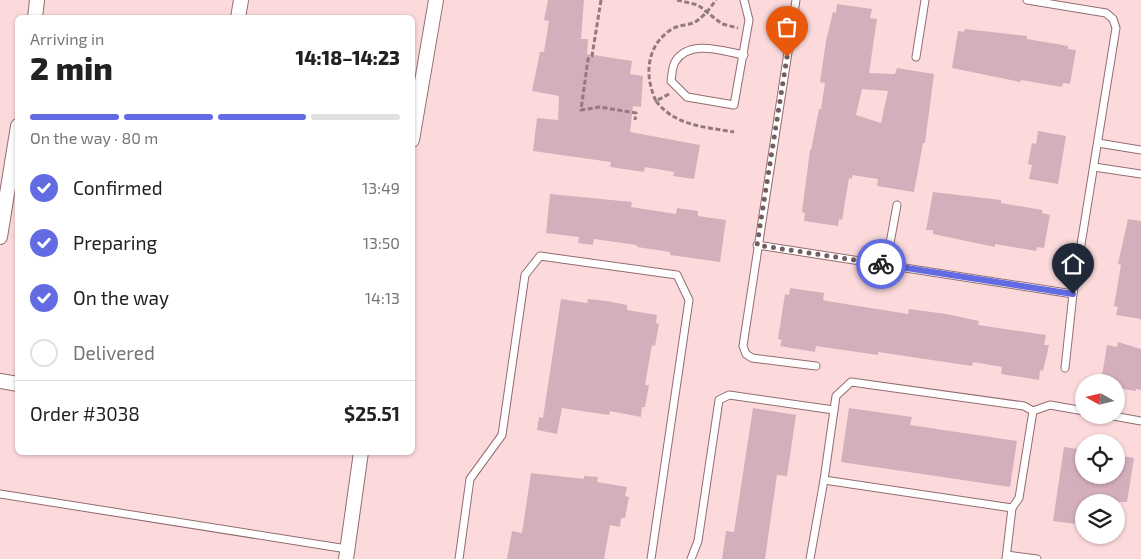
<!DOCTYPE html>
<meta charset="utf-8">
<style>
body{margin:0;font-family:"Exo 2",sans-serif;background:#f6f6f6;color:#222;height:100vh;display:flex;flex-direction:column;font-size:19px;white-space:nowrap}
*{box-sizing:border-box;margin:0}
p{font-size:16px;color:#767676}
.icon{flex:none;width:28px;height:28px;fill:none;stroke:currentColor;stroke-width:2;stroke-linecap:round;stroke-linejoin:round}
.map{position:relative;flex:1;overflow:hidden}
.side{position:absolute;left:15px;top:15px;width:400px;height:440px;display:flex;flex-direction:column;background:#fff;border-radius:8px;box-shadow:0 1px 4px #0004}
.side>*{flex:none}
.needle{width:32px;rotate:278deg}
.tools{position:absolute;left:1075px;top:374px;display:grid;gap:10px}
.tools a{display:grid;place-items:center;width:50px;height:50px;border-radius:50%;background:#fff;box-shadow:0 1px 4px #0004;font-size:25px}
.pin{position:absolute;display:grid;place-items:center;width:42px;height:42px;color:#fff;margin:-51px -21px;border-radius:50% 50% 50% 0;rotate:-45deg;box-shadow:0 0 5px #0007}
.pin .icon{rotate:45deg}
.courier{position:absolute;display:grid;place-items:center;width:50px;height:50px;margin:-25px;border:4px solid #636be3;border-radius:50%;background:#fff;color:#222;box-shadow:0 1px 6px #0007}
.overview em{font-style:normal;font-weight:800}
.overview div{display:flex;flex-direction:column-reverse}
.overview{display:flex;align-items:center;justify-content:space-between;height:85px;padding:0 15px}
h1{font-size:32px;font-weight:800;line-height:38px}
.bar{display:grid;grid-template-columns:repeat(4,1fr);gap:8px 5px;align-content:center;height:60px;padding:0 15px}
.bar i{height:6px;border-radius:4px;background:#e0e0e0}
.bar .active{background:#636be3}
.bar p{grid-column:span 4}
.line{display:flex;align-items:center;gap:12px;padding:0 15px;border-top:1px solid #e0e0e0}
.line div{flex:1}
ol{padding:0 15px;list-style:none}
li{display:flex;align-items:center;gap:15px;height:55px}
li p{margin-inline-start:auto}
li .icon{padding:5px;border-radius:50%;background:#636be3;color:#fff;stroke-width:4}
li:last-child{color:#767676}
li i{width:28px;height:28px;border:2px solid #e0e0e0;border-radius:50%}
.map>svg:first-child{display:block}
.building{fill:#d4aebb;fill-rule:evenodd}
.lines{fill:none;stroke-linecap:round;stroke-linejoin:round}
.service-casing{stroke:#936d6f;stroke-width:9}
.minor-casing{stroke:#936d6f;stroke-width:16}
.path{stroke:#937a7c;stroke-width:3;stroke-dasharray:5 2.5;stroke-linecap:butt}
.service{stroke:#fff;stroke-width:7}
.minor{stroke:#fff;stroke-width:14}
.done{stroke:#735d5f;stroke-width:5;stroke-dasharray:0 9}
.route{stroke:#636be3;stroke-width:6}
</style>
<div class="map">
<svg width="1141" height="559" viewBox="0 0 1141 559">
<rect width="100%" height="100%" fill="#fcdadc"/>
<!-- building -->
<g class="building">
<path d="M548,0H584L581,39H588L587,54L632,61L630,74L643,76L641,107L633,106L630,132L700,145L694,179L673,176L674,172L645,167L644,172L610,167L611,162L533,151L537,118L558,120L559,96L532,91L540,52H544L549,21L544,20Z"/>
<path d="M837,4L872,9L870,18L877,19L869,73L895,74L897,68L934,74L925,143H923L914,192L877,186L878,179L852,175V179L849,178L842,220L839,219L838,226L804,221L805,213L802,212L810,150H811L819,109H821L825,83L820,82L826,41L833,12L836,13ZM862,89L888,91L881,123L856,115Z"/>
<path d="M965,29L1027,36V39L1068,46V49L1076,50L1070,84L1063,83L1062,87L1021,80L1020,82L952,68L958,31L964,32Z"/>
<path d="M1038,131L1066,136L1058,184L1029,179L1032,165L1028,164L1032,143L1036,144Z"/>
<path d="M933,192L1001,200V203L1042,210V213L1050,215L1044,248L1037,247L1036,251L995,244V247L933,234V230H926Z"/>
<path d="M550,194L632,202L631,207L676,214L677,208L698,211V216L726,220L720,262L670,255V252L637,247V245L594,239L593,245L578,243L579,237L546,233Z"/>
<path d="M1128,219L1141,221V319L1116,315L1118,307L1114,306L1121,265L1118,264Z"/>
<path d="M790,288L824,293L823,300L827,301L908,314L909,309L946,314L979,321L978,325L1046,335L1044,345H1049L1043,371L1040,370L1039,380L1001,374L1002,367L973,362L972,366L878,352V355L816,346L815,352L780,346L782,340L778,339L785,294L789,295Z"/>
<path d="M561,299L587,303L588,299L607,301L627,305V310L657,315L656,323L659,324L655,346L652,345L645,385H649L645,407H642L641,417L610,411L609,415L562,408L557,434L537,430L539,417L543,418Z"/>
<path d="M1118,342L1141,349V390L1136,389V391L1116,388V382H1101L1107,345L1117,347Z"/>
<path d="M753,408L796,415L787,476L777,475L765,559H722L726,531L734,532Z"/>
<path d="M849,408L912,417L910,425L1017,441L1010,487L841,462Z"/>
<path d="M1064,447L1084,450V475H1116V455L1134,458L1127,502H1084V525L1053,521Z"/>
<path d="M531,473L584,479V476L598,477L597,482L627,487L625,496L629,497L625,518H621L620,527L610,525L604,559H507L512,531L522,533Z"/>
</g>
<g class="lines">
<!-- service casing -->
<g class="service-casing">
<g id="service">
<path d="M796,0L743,346L746,354L752,358L816,366"/>
<path d="M1027,0L1106,13L1113,19L1116,28L1073,294L1065,368"/>
<path d="M744,55C722,51 689,39 675,62C672,67 672,75 671,81L687,97L734,105L749,20L744,0"/>
<path d="M916,57L925,0"/>
<path d="M1098,143L1141,150"/>
<path d="M1094,167L1141,174"/>
<path d="M757,245L1073,294"/>
<path d="M886,265L897,205"/>
<path d="M1033,411L1050,405L1084,411"/>
<path d="M1108,415L1141,421"/>
<path d="M824,480L836,396L851,382L1024,406L1033,411L1019,498L1012,508"/>
<path d="M0,494L347,549"/>
<path d="M1007,555L1037,559"/>
<path d="M459,559L470,479L502,435L525,275L540,256L677,275L689,300L651,559"/>
<path d="M691,559L698,541L719,400L729,395L834,410"/>
<path d="M810,559L824,480L1012,508L1006,559"/>
</g>
</g>
<!-- minor casing -->
<g class="minor-casing">
<g id="minor">
<path d="M35,18L37,0"/>
<path d="M238,18L241,0"/>
<path d="M412,140L436,0"/>
<path d="M0,237L18,126"/>
<path d="M0,381L18,384"/>
<path d="M346,559L361,452"/>
</g>
</g>
<!-- path -->
<g class="path">
<path d="M601,0L592,56L588,59L581,110L600,107L636,113L635,120"/>
<path d="M677,0L698,5L722,24L738,28"/>
<path d="M669,94L656,101C644,76 646,45 672,29C680,24 691,26 698,20C705,15 711,7 716,0"/>
<path d="M656,101C675,126 705,127 734,132"/>
</g>
<!-- service -->
<use href="#service" class="service"/>
<!-- minor -->
<use href="#minor" class="minor"/>
</g>
<g class="lines">
<!-- done -->
<path class="done" d="M787,57L757,245L881,264"/>
<!-- route -->
<path class="route" d="M881,264L1073,294"/>
</g>
</svg>
<div class="tools">
<a><svg class="needle" viewBox="-14 -14 28 28"><path d="M0-13l5 13h-10z" fill="#e53935"/><path d="M0 13l5-13h-10z" fill="#767676"/></svg></a>
<a><svg class="icon" aria-label="locate" viewBox="0 0 24 24"><circle cx="12" cy="12" r="6"/><path d="M12 2v4M12 18v4M2 12h4M18 12h4"/></svg></a>
<a><svg class="icon" aria-label="layers" viewBox="0 0 24 24"><path d="M12 4l9 5-9 5-9-5zM3 14l9 5 9-5"/></svg></a>
</div>
<div class="pin" style="left:787px;top:57px;background:#ea580c"><svg class="icon" aria-label="bag" viewBox="0 0 24 24"><path d="M5 8h14l-1 12H6zM9 8a3 3 0 0 1 6 0"/></svg></div>
<div class="pin" style="left:1073px;top:294px;background:#1f2937"><svg class="icon" aria-label="home" viewBox="0 0 24 24"><path d="M3 11l9-7 9 7M6 9v11h12V9"/></svg></div>
<div class="courier" style="left:881px;top:264px"><svg class="icon" aria-label="bike" viewBox="0 0 24 24"><circle cx="6" cy="16" r="4"/><circle cx="18" cy="16" r="4"/><path d="M6 16l4-8h5l3 8M10 8l3 8H6M13 5h3"/></svg></div>
<section class="side">
<div class="overview"><div><h1>2 min</h1><p>Arriving in</p></div><em>14:18–14:23</em></div>
<div class="bar"><i class="active"></i><i class="active"></i><i class="active"></i><i></i><p>On the way · 80 m</p></div>
<ol>
<li><svg class="icon" aria-label="check" viewBox="0 0 24 24"><path d="M5 12l5 5 9-10"/></svg>Confirmed<p>13:49</p></li>
<li><svg class="icon" aria-label="check" viewBox="0 0 24 24"><path d="M5 12l5 5 9-10"/></svg>Preparing<p>13:50</p></li>
<li><svg class="icon" aria-label="check" viewBox="0 0 24 24"><path d="M5 12l5 5 9-10"/></svg>On the way<p>14:13</p></li>
<li><i></i>Delivered</li>
</ol>
<div class="line" style="height:65px"><div>Order #3038</div><b>$25.51</b></div>
</section>
</div>
